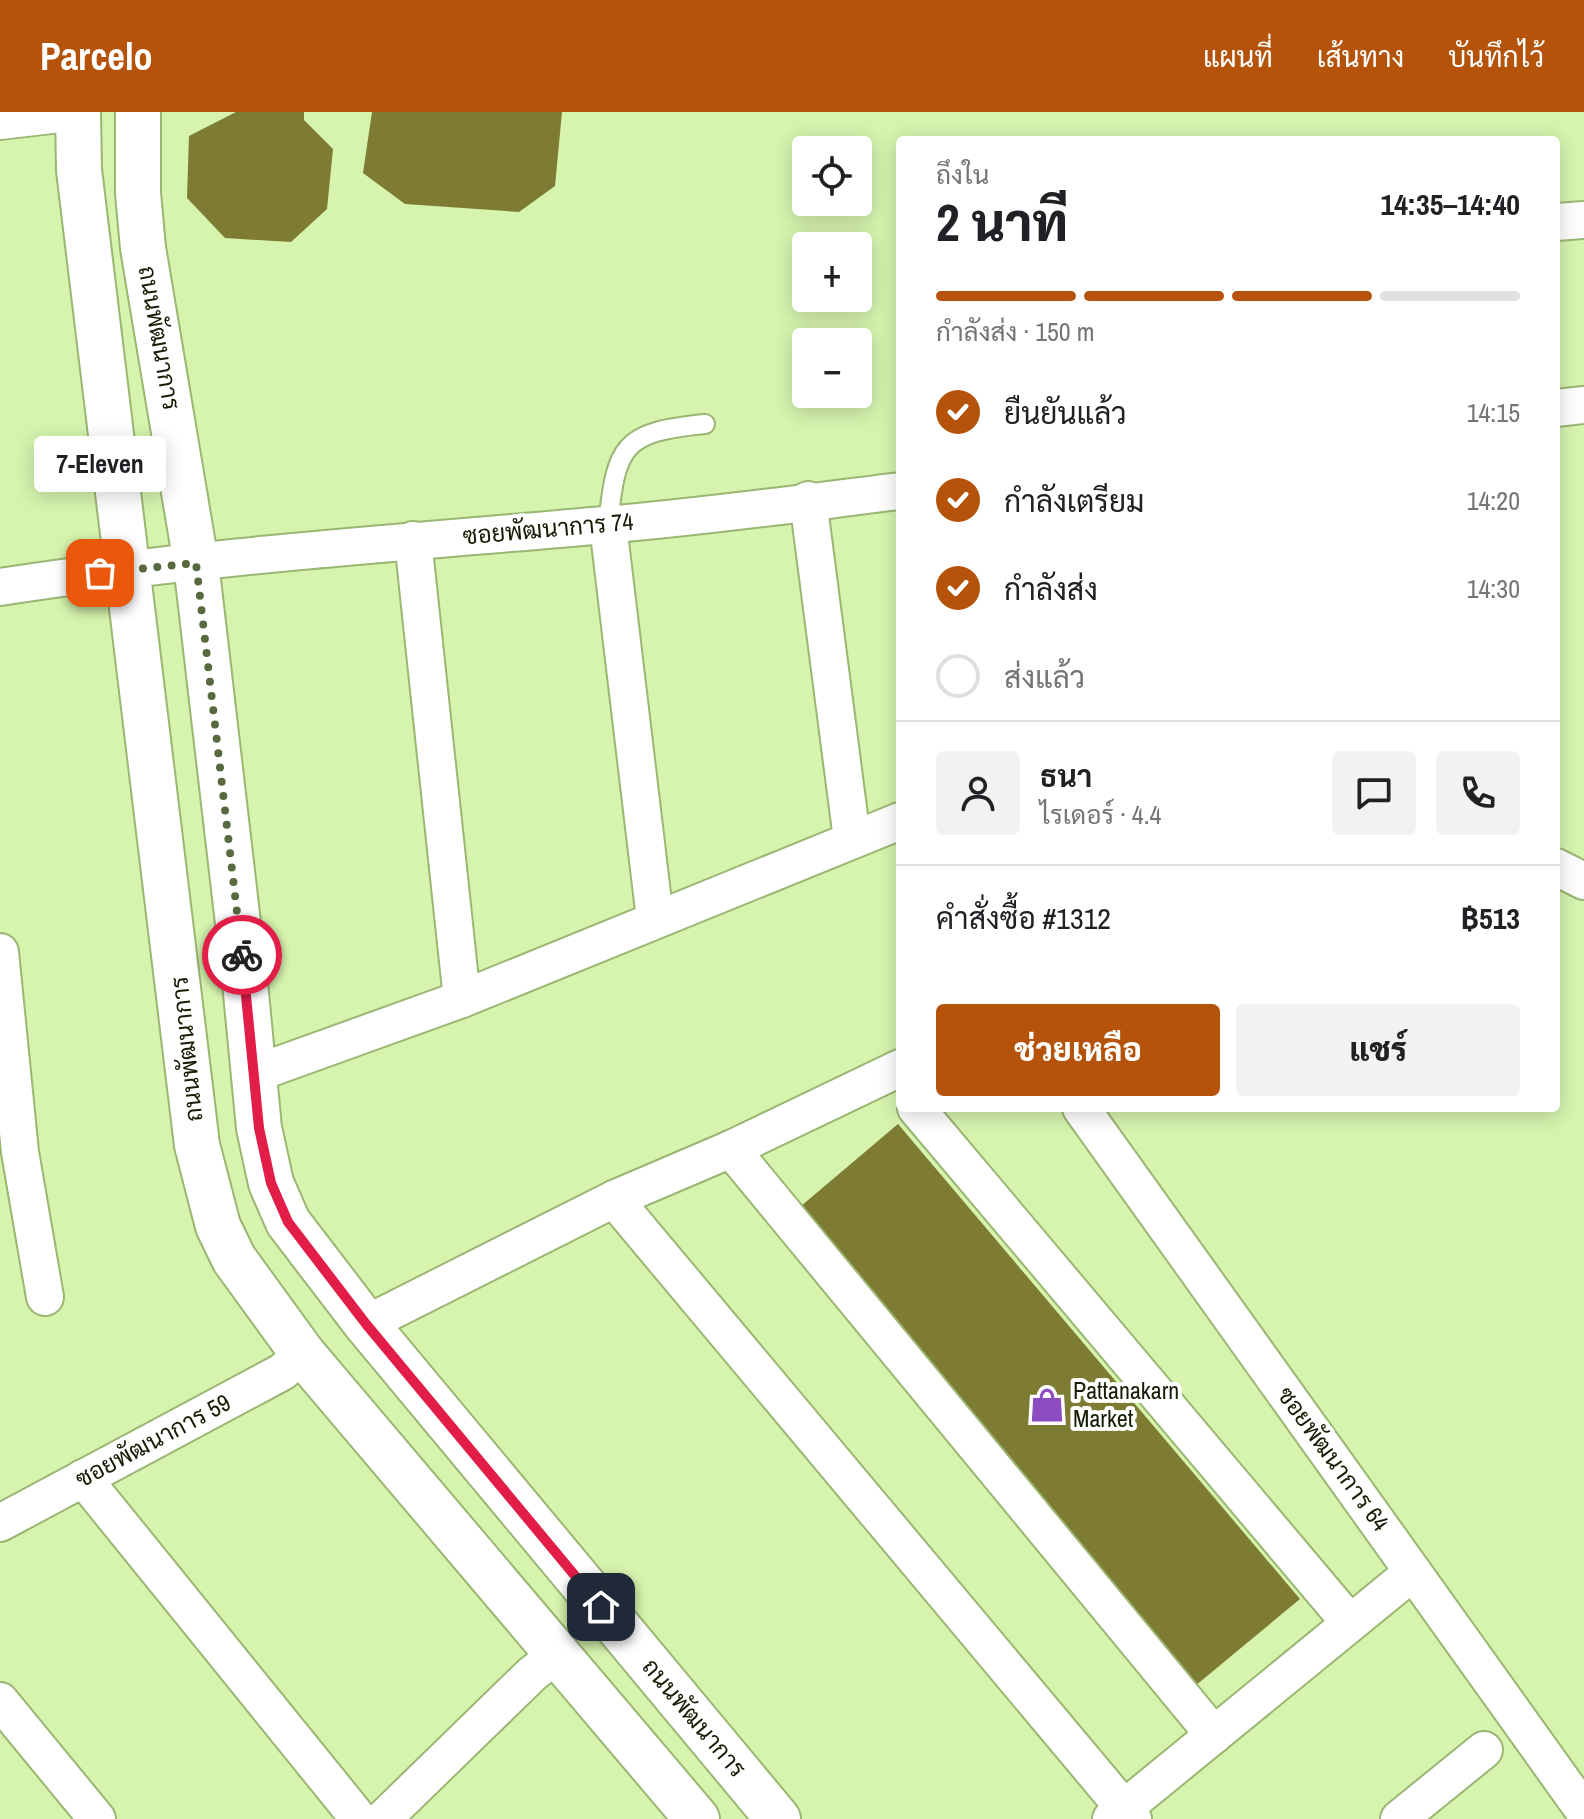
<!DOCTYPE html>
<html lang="th">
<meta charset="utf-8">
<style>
body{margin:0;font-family:"Archivo Narrow",Sarabun,sans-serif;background:#f2f2f2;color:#202124;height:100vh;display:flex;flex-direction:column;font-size:30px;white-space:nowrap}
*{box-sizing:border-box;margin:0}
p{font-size:26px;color:#757577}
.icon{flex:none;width:44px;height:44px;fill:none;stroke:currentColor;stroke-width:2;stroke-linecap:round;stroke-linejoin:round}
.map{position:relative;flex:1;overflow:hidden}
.sheet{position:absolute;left:896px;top:24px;width:664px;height:976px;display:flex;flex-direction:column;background:#fff;border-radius:8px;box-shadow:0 4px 20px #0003}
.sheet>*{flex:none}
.controls{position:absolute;left:792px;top:24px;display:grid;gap:16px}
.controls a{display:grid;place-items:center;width:80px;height:80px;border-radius:8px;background:#fff;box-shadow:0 4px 20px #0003;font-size:40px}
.pin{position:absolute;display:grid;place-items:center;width:68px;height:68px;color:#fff;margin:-34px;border-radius:16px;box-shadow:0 4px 12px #0006}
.courier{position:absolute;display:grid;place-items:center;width:80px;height:80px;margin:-40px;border:6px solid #e11d48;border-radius:50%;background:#fff;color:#222;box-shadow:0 2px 10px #0007}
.bubble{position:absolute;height:56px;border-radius:8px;background:#fff;box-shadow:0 4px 20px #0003;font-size:26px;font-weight:800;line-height:56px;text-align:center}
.headline em{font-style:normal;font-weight:800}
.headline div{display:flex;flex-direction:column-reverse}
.headline{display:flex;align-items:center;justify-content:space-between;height:136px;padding:0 40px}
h1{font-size:52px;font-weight:800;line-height:60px}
.bar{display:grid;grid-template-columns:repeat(4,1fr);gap:12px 8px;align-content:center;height:96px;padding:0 40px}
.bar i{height:10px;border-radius:6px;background:#e0e0e0}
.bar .selected{background:#b45309}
.bar p{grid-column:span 4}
.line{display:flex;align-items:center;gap:20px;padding:0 40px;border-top:2px solid #e0e0e0}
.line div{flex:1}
.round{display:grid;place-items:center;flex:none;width:84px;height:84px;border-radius:8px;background:#f2f2f2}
ol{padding:0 40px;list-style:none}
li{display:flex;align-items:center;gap:24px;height:88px}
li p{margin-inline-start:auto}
li .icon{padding:8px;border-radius:50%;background:#b45309;color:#fff;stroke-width:4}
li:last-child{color:#757577}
li i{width:44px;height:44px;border:4px solid #e0e0e0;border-radius:50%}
.primary-button{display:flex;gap:16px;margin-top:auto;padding:16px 40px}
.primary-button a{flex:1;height:92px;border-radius:8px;background:#b45309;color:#fff;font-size:32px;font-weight:800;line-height:92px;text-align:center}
.primary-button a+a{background:#f2f2f2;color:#202124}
header{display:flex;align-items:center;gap:48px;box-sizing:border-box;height:112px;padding:0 40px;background:#b45309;color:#fff}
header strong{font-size:38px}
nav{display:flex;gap:44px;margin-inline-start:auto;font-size:28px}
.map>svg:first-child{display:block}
.building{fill:#7e7b32}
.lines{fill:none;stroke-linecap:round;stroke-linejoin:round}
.lane-casing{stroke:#9ab673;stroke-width:22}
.street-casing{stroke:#9ab673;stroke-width:40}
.secondary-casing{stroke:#9ab673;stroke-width:48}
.lane{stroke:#fff;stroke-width:18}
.street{stroke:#fff;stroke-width:36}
.secondary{stroke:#fff;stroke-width:44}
.done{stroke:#59693f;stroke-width:8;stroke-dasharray:0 14.4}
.route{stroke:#e11d48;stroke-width:10}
.labels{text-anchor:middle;stroke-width:8;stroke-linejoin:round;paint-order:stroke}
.street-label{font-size:24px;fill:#151e04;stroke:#fff}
.poi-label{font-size:24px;fill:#151e04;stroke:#fff;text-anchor:start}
</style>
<header>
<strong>Parcelo</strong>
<nav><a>แผนที่</a><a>เส้นทาง</a><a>บันทึกไว้</a></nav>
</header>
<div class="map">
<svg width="1584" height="1707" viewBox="0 0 1584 1707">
<rect width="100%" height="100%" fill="#d6f4ae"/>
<!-- building -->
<g class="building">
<path d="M236,0H304V8L333,37L327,97L291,130L225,126L187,86L189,24Z"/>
<path d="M372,0H562L555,74L519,100L405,92L363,61Z"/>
<path d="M898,1012L1300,1487L1195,1574L794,1100Z"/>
</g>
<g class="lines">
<!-- lane casing -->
<g class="lane-casing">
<path id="lane" d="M608,413C616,333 623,320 705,312"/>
</g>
<!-- street casing -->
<g class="street-casing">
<g id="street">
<path d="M0,9L77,0"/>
<path d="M1556,110L1584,108"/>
<path d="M1556,296L1584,293"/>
<path d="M808,388L852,727"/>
<path d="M608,413L655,807"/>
<path d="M413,428L462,887"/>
<path d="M0,475C200,444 403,431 604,413C703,405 802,391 900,379"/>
<path d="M1556,755L1584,769"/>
<path d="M0,840L20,1040L45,1185"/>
<path d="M254,962L462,887L900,709"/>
<path d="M916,996L1350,1511"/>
<path d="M1081,996L1584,1699"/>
<path d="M731,1037L1214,1623"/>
<path d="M614,1087L1133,1707"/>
<path d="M366,1212L614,1087L731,1037L900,956"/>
<path d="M83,1366L359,1707"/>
<path d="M0,1411L282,1260L303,1242"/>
<path d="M0,1589L97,1707"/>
<path d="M383,1707L532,1562L558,1542"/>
<path d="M1111,1707L1413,1460"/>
<path d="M1399,1707L1484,1638"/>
</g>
</g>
<!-- secondary casing -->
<g class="secondary-casing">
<g id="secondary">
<path d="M78,0L79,58L197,1033L218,1114L234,1147L303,1242L697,1707"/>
<path d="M138,0V81L143,136L196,451L245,871L259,1016L271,1071L288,1110L366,1212L778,1707"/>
</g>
</g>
<!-- lane -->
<use href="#lane" class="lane"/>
<!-- street -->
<use href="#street" class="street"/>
<!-- secondary -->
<use href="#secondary" class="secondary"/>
</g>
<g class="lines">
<!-- done -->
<path class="done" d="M100,461L196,451L242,843"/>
<!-- route -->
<path class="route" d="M242,843L259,1016L271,1071L288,1110L366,1212L601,1495"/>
</g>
<!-- icons -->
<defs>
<g id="shop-bare" transform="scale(2.76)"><path d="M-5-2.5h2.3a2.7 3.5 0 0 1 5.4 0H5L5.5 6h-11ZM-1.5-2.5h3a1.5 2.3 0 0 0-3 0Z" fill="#8d4cc1" stroke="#fff" stroke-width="2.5" paint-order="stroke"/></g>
</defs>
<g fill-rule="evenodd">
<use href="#shop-bare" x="1047" y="1293"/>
</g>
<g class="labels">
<!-- street labels -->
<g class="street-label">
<text transform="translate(159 226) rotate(80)" y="8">ถนนพัฒนาการ</text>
<text transform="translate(548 417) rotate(-5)" y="8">ซอยพัฒนาการ 74</text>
<text transform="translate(187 937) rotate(-96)" y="8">ถนนพัฒนาการ</text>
<text transform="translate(153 1329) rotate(-28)" y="8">ซอยพัฒนาการ 59</text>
<text transform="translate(1333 1347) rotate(54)" y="8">ซอยพัฒนาการ 64</text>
<text transform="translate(694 1606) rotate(50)" y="8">ถนนพัฒนาการ</text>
</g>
<!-- poi labels -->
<g class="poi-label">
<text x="1073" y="1287">Pattanakarn<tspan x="1073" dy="28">Market</tspan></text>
</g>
</g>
</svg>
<div class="controls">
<a><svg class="icon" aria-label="locate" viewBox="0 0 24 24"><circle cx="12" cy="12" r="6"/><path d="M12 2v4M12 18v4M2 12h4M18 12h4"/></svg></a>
<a>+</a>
<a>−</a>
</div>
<div class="pin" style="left:100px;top:461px;background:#ea580c"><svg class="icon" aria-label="bag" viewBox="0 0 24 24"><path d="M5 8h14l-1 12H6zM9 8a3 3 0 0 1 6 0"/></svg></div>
<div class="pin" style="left:601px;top:1495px;background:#1f2937"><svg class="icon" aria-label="home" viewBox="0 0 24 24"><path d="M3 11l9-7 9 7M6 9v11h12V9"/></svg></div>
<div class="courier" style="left:242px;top:843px"><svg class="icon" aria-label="bike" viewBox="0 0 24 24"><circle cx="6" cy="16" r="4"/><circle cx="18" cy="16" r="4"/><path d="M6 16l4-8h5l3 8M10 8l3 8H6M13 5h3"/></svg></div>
<div class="bubble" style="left:34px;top:324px;width:132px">7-Eleven</div>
<section class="sheet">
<div class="headline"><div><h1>2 นาที</h1><p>ถึงใน</p></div><em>14:35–14:40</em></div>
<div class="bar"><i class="selected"></i><i class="selected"></i><i class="selected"></i><i></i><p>กำลังส่ง · 150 m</p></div>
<ol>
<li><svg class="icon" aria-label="check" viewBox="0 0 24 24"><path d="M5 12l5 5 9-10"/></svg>ยืนยันแล้ว<p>14:15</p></li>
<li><svg class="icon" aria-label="check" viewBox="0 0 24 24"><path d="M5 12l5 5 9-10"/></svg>กำลังเตรียม<p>14:20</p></li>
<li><svg class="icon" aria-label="check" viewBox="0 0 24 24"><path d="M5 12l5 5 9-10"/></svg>กำลังส่ง<p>14:30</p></li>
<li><i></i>ส่งแล้ว</li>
</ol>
<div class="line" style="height:144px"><a class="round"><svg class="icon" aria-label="person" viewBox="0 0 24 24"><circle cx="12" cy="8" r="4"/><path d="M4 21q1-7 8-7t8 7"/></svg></a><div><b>ธนา</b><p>ไรเดอร์ · 4.4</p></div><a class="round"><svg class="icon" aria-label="chat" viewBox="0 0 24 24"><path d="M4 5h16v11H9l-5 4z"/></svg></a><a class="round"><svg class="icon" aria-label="phone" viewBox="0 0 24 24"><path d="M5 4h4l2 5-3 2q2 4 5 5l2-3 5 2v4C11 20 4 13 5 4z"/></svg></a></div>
<div class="line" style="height:104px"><div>คำสั่งซื้อ #1312</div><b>฿513</b></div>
<div class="primary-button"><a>ช่วยเหลือ</a><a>แชร์</a></div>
</section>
</div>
